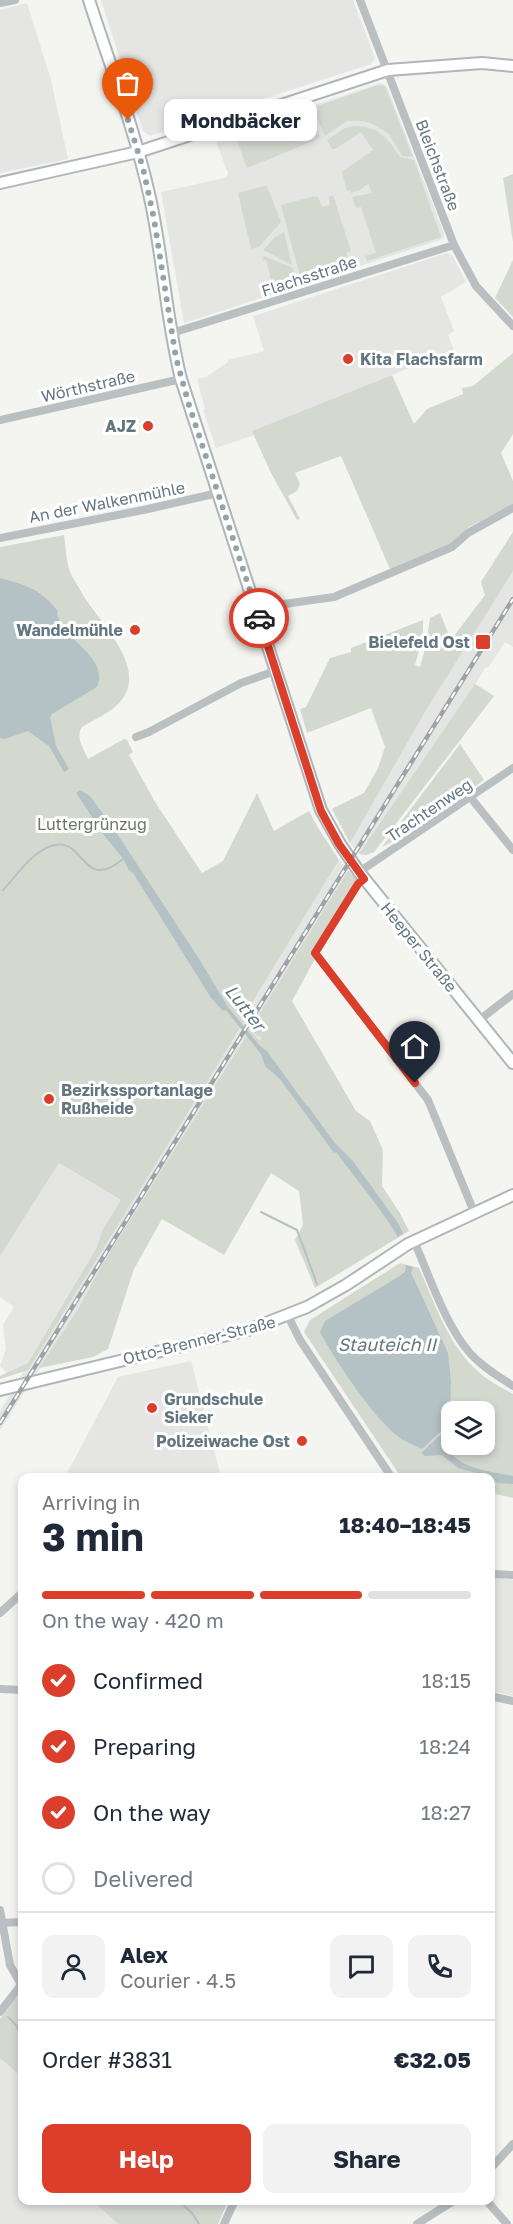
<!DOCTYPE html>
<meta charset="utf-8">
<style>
body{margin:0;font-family:"Golos Text",sans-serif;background:#f2f2f3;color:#1f2937;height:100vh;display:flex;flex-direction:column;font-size:22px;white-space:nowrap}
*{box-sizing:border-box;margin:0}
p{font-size:20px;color:#747a83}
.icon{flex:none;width:33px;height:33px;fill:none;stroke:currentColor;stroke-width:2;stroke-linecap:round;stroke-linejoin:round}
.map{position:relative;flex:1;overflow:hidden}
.details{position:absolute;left:18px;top:1473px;width:477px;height:732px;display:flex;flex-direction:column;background:#fff;border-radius:12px;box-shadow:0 3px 9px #0003}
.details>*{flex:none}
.controls{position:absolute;left:441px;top:1401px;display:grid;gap:12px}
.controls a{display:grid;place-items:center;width:54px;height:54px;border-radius:12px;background:#fff;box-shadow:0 3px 9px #0003;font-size:30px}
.pin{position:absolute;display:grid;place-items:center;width:51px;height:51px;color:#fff;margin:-62px -26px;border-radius:50% 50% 50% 0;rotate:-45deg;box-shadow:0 0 6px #0007}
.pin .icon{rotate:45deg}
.courier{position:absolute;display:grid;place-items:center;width:60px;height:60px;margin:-30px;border:4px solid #db3e2a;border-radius:50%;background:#fff;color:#222;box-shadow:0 2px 8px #0007}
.bubble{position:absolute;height:42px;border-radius:12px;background:#fff;box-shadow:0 3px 9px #0003;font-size:20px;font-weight:700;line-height:42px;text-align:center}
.head em{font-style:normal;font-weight:700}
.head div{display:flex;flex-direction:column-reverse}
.head{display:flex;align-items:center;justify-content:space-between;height:102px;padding:0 24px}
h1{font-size:39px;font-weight:700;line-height:45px}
.bar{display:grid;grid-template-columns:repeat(4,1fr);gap:9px 6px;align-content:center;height:72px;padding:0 24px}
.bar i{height:8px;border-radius:4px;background:#e0e1e3}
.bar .active{background:#db3e2a}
.bar p{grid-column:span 4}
.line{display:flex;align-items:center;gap:15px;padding:0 24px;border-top:2px solid #e0e1e3}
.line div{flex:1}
.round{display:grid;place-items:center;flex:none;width:63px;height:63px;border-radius:12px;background:#f2f2f3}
ol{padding:0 24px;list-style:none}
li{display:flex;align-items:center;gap:18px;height:66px}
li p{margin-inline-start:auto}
li .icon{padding:6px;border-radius:50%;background:#db3e2a;color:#fff;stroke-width:4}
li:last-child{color:#747a83}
li i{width:33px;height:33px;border:3px solid #e0e1e3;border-radius:50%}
.action{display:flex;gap:12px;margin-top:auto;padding:12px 24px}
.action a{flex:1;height:69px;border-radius:12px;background:#db3e2a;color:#fff;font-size:24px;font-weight:700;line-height:69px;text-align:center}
.action a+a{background:#f2f2f3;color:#1f2937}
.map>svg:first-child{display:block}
.built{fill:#e5e5e4}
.green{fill:#d4d9d0;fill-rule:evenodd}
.water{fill:#b4c2c5}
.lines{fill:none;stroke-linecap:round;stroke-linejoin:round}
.stream{stroke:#b4c2c5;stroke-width:2}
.secondary-casing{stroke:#afb6b9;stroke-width:14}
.street{stroke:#bac0c2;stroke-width:8}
.secondary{stroke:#fff;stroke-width:10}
.rail-casing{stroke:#9ca4a8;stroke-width:4.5}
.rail{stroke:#fff;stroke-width:2;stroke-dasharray:7;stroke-linecap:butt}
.done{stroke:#96a3a7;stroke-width:6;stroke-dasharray:0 10.8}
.route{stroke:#db3e2a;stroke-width:8}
.poi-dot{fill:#db3e2a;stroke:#fff;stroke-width:2}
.labels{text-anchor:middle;stroke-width:6;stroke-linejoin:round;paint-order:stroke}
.street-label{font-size:16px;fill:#647780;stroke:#fff}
.poi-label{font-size:16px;font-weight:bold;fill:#647780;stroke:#fff;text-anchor:end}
.park-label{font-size:16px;fill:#697863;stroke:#fff}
.water-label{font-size:18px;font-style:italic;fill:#60797e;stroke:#fff}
</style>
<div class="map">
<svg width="513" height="2224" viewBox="0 0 513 2224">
<rect width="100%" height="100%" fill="#f4f4f0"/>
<!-- built -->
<g class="built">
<path d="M101,0H353L375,58L371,64L150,136L143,131Z"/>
<path d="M27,3L51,80L68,159L0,173V10Z"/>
<path d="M381,83L387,87L444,233V237L440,240L184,323L161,192L224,178L228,174L215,138Z"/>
<path d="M447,253L453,256L466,282L441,297L454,331L448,335L454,350L253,431L254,435L216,448L203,410L205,409L197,379L206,377L228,362V360L264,351L253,316Z"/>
<path d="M513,532V647L505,642L488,668L486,667L475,684L494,696L374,852L366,855L359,854L350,843L332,809L364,793L372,781L451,641L485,595L481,582Z"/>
<path d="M339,860L357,880L312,952L273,1022L143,1210L0,1430V1411L28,1364L7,1373L0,1366L6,1349L3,1325L14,1307L0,1297V1256L59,1163L121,1200L241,1028L250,1012V1006Z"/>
<path d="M191,1361L221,1477H65L118,1377Z"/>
<path d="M500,1578L513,1580V1696L491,1691V1579Z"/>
<path d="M0,2058L17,2073L22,2080V2200L93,2201L118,2224H0Z"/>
</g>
<!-- green -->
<g class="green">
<path d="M378,85L385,86L413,157L402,156L389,134L377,126L364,121H347L325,136L312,108Z"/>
<path d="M513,99V242L503,178L513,174Z"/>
<path d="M307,109L320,137L318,139L247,168L234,133Z"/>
<path d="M352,126C379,126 386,136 400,157L414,160L441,237L367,261L365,256L376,253L361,207L356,208L352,197L372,193L369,184L364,186V188L351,193L350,190L347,191L342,172L373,150L361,132L335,149H332L327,140L343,129Z"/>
<path d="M264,186H267L281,222L259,247L251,249L238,193Z"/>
<path d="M333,195L351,251L346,253L350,266L302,284L281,205L315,196L318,197L322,207L330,205L329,197Z"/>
<path d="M284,232L292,265L263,250L275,237Z"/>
<path d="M264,256L293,268L297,285L274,292L266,260L262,261Z"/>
<path d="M513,260V317L495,298Z"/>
<path d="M513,353V434L501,453L513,481V505L469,527L451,543L390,569L341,456L295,473L300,484L297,491L288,496L300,519L297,520L271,473L252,431L392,375L414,424L427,409L463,394L462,388L473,386Z"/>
<path d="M513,532V571L426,710L350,843L332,809L364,793L378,768L385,747L371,708L307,733L300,709L306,707L330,658L351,652V648L423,620V636L415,665L420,667L426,645L430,618L440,613L451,640L485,595L481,582Z"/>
<path d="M64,535C66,548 66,565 72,576C78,586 84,598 92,608C110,633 149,675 117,705C108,714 93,720 82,727C75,737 84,749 88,759L124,739L127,740L133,752L129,755L155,802L202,873L223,861L257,793L274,831L309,811L317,826L339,860L250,1006V1012L243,1023L260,1041L262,1037L257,1036L250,1029L348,871L357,880L312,952L316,957L292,1001L356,1111L370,1121L383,1150L382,1186L400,1213L409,1231L315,1288L295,1240L303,1225L299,1191L271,1173L224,1255L162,1219L134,1269L108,1349L93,1357L39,1368L78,1309L103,1263L247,1035L256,1047L258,1044L242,1025L28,1370L0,1379V1376L28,1363L96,1249L103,1229L121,1200L59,1163L0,1256V547Z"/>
<path d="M475,684L494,696L374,852L366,855L359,854Z"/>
<path d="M460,744L484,780L413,831L382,847Z"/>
<path d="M400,1263L419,1268C437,1308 451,1354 489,1380C496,1385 505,1389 513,1394V1498L491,1493L490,1478L401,1477L304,1332L310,1320ZM452,1412H484V1444H452Z"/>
<path d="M22,1995V2080L17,2073L0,2058V2019L16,1998Z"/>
<path d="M93,2201L227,2200L228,2201L218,2224H118Z"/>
</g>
<!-- water -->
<g class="water">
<path d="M0,578C24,584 42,590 57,610C58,640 110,654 97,687L52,714L50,717L56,746L69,769L64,772L49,746L28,731L5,739L0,738Z"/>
<path d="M80,790L90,796L114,829L198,957L228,1007L260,1046L267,1051L306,1105L308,1106L334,1142L353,1161L398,1223L403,1233L398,1237C380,1207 358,1182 336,1152L334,1153L280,1079L265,1066L261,1054L226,1010L223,1011L211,998L133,873L129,870L122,857L106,838L76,793Z"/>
<path d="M406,1265L413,1267L411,1273L415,1281L448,1353L451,1381L450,1423L422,1449C417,1446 410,1444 405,1441C378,1426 335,1360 320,1332L325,1321L398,1277L405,1272Z"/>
<path d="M449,1427C451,1435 446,1445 450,1451C460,1469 495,1472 513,1476V1484L497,1483L490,1477L458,1468L442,1455L425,1456L421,1453Z"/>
</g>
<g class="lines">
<!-- stream -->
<g class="stream">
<path d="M3,890C17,875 31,853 51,846C85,834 81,894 123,859"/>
<path d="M261,1212L297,1230L317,1284"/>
<path d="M8,2017L16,2025L22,2036"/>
<path d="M178,2200L192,2213L199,2224"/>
</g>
<!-- secondary casing -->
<g class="secondary-casing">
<g id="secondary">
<path d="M89,0C110,65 135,130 150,198C163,257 166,319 181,379L321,810L340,844L359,872L513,1063"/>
<path d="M0,183L138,152L388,70L482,63L513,66"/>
<path d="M0,1390L248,1330L307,1307L346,1285L408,1244L513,1195"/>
</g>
</g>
<!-- street -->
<g class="street">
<path d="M360,0L454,245L476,286L513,326"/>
<path d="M0,3L15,0"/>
<path d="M172,333L454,245"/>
<path d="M0,420L181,379"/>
<path d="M0,538L148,509L218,493"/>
<path d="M256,608L334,597L452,547L468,533L513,508"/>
<path d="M136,737L149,732L241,683L275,671"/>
<path d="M471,798L513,850"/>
<path d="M359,872L513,768"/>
<path d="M364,879L358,884L315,953L428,1100L474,1212"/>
<path d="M478,1021L513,994"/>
<path d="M414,1241C429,1275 445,1324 469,1352C481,1366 498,1376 513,1386"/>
<path d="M288,1316L300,1340L392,1478"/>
<path d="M490,1574L513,1575"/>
<path d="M0,1613L22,1593"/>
<path d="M1,1689L22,1690"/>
<path d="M490,1696L513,1701"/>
<path d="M0,1910L10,1965L22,1986"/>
<path d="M1,1923L22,1922"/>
<path d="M0,2012L21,1985"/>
<path d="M490,2169L513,2144"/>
<path d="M486,2200L507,2224"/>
<path d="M224,2224L235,2200"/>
<path d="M417,2224L455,2200"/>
</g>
<!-- secondary -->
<use href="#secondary" class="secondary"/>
<!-- rail casing -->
<g class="rail-casing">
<path id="rail" d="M0,1423L513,599"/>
</g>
<!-- rail -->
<use href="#rail" class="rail"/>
</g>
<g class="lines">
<!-- done -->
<path class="done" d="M128,120L143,168L154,219L176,358L189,405L259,618"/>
<!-- route -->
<path class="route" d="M259,618L321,811L339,844L364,879L358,884L315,953L415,1083"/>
</g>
<!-- markers -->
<g class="poi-dot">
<circle cx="348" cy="359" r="6"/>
<circle cx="148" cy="426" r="6"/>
<circle cx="135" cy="630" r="6"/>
<rect x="475" y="634" width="16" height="16" rx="3"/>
<circle cx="49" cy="1099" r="6"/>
<circle cx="152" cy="1408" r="6"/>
<circle cx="302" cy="1441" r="6"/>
</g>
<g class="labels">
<!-- street labels -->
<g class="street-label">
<text transform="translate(438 165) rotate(69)" y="6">Bleichstraße</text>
<text transform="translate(309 276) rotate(-18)" y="6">Flachsstraße</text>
<text transform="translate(88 386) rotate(-13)" y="6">Wörthstraße</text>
<text transform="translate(107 502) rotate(-11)" y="6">An der Walkenmühle</text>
<text transform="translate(429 810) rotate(-34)" y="6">Trachtenweg</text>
<text transform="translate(419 947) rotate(51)" y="6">Heeper Straße</text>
<text transform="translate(199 1340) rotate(-14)" y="6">Otto-Brenner-Straße</text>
</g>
<!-- poi labels -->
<g class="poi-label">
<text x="360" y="365" text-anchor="start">Kita Flachsfarm</text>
<text x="136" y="432">AJZ</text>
<text x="123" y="636">Wandelmühle</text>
<text x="470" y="648">Bielefeld Ost</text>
<text x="61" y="1096" text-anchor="start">Bezirkssportanlage<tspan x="61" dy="18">Rußheide</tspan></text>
<text x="164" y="1405" text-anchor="start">Grundschule<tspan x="164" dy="18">Sieker</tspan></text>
<text x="290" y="1447">Polizeiwache Ost</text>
</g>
<!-- park labels -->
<g class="park-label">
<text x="92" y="830">Luttergrünzug</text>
</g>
<!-- water labels -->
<g class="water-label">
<text transform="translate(245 1008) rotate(52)" y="6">Lutter</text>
<text x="387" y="1351">Stauteich II</text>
</g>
</g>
</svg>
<div class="controls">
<a><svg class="icon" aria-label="layers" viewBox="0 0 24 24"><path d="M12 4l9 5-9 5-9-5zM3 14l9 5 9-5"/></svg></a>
</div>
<div class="pin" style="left:128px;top:120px;background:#ea580c"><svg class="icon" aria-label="bag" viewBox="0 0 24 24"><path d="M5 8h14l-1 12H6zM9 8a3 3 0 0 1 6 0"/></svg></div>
<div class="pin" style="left:415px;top:1083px;background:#1f2937"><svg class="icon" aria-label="home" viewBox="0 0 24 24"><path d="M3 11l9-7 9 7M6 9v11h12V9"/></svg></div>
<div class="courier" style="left:259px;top:618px"><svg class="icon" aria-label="car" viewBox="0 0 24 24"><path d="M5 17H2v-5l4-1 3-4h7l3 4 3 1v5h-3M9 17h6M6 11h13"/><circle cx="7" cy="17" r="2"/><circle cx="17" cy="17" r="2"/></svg></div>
<div class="bubble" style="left:164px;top:99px;width:153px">Mondbäcker</div>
<section class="details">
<div class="head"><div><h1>3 min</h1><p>Arriving in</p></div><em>18:40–18:45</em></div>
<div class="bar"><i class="active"></i><i class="active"></i><i class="active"></i><i></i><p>On the way · 420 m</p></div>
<ol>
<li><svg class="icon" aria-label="check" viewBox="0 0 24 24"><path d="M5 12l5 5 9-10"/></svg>Confirmed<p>18:15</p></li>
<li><svg class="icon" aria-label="check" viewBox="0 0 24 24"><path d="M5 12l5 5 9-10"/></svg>Preparing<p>18:24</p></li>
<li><svg class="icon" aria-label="check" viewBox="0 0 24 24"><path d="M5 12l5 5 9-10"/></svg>On the way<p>18:27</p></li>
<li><i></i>Delivered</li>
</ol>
<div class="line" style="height:108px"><a class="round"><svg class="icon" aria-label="person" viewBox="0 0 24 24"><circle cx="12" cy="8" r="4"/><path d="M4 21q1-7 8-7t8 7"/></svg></a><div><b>Alex</b><p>Courier · 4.5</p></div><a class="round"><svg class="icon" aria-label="chat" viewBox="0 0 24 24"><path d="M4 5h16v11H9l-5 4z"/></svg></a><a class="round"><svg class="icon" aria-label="phone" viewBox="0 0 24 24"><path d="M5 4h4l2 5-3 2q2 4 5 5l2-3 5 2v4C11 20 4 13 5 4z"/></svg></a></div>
<div class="line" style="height:78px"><div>Order #3831</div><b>€32.05</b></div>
<div class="action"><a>Help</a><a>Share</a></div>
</section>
</div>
